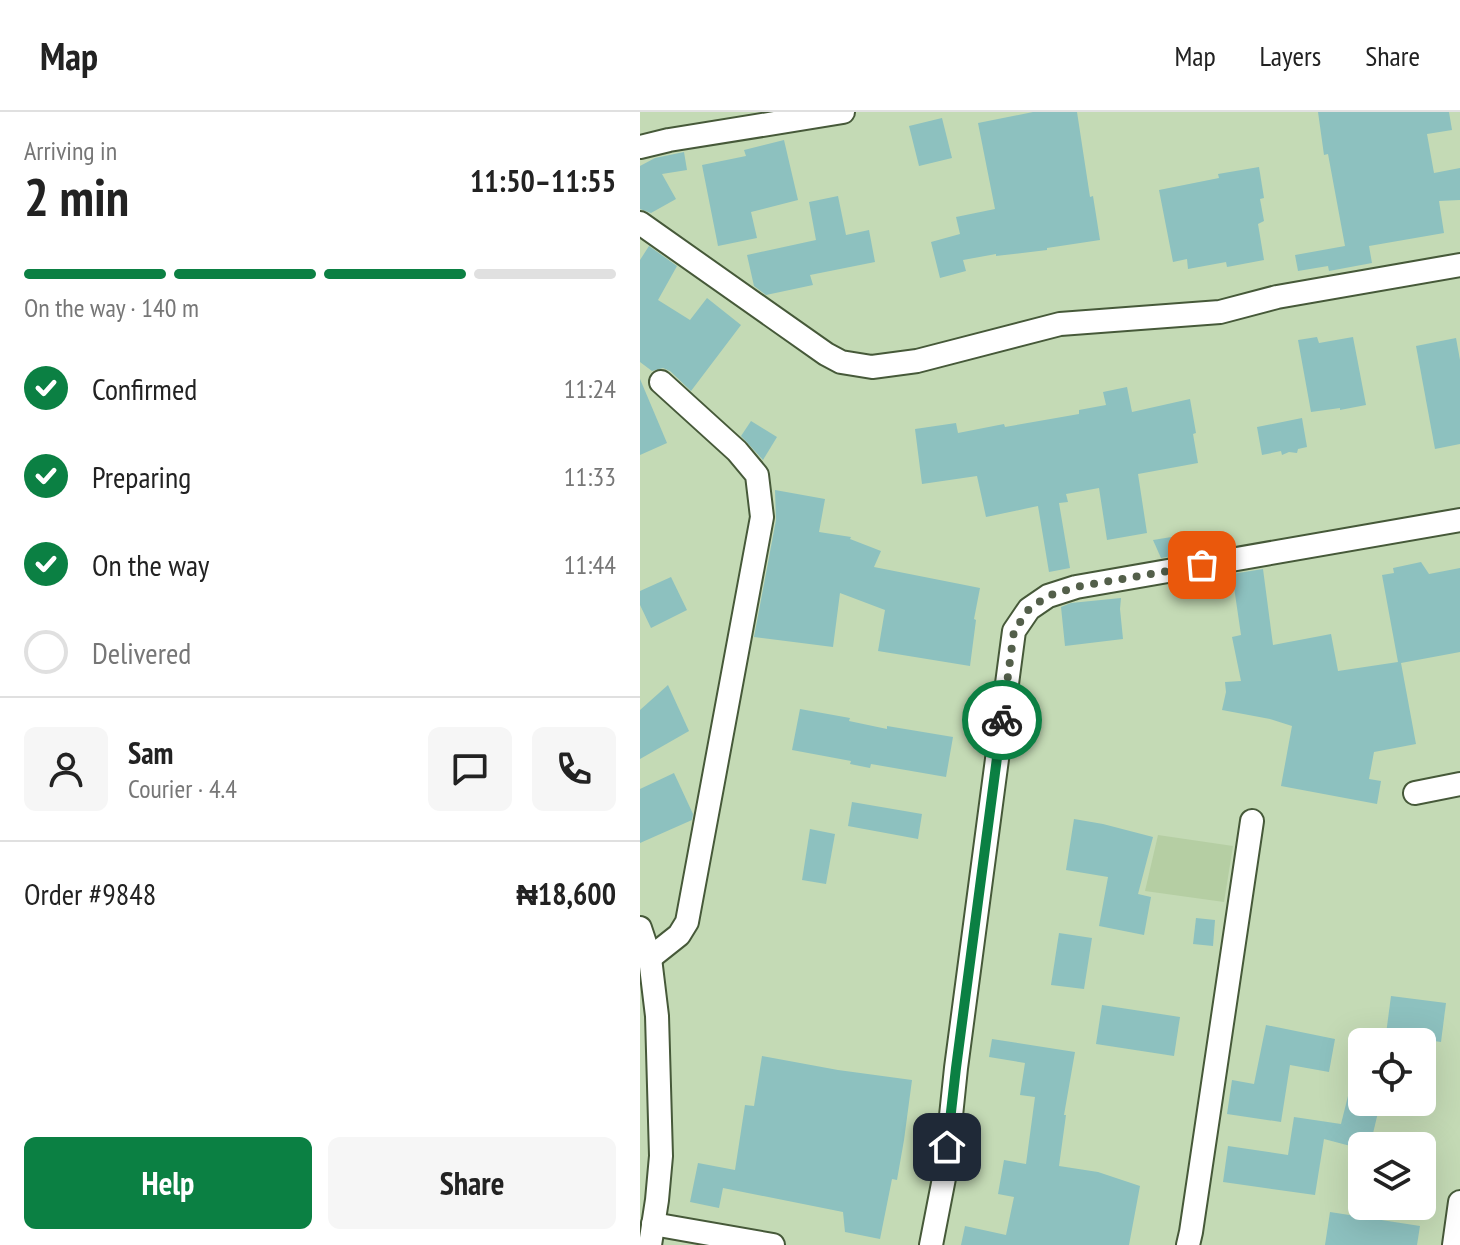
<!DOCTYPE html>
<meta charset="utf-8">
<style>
body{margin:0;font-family:"PT Sans Narrow",sans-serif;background:#f6f6f6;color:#222;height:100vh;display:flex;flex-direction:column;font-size:30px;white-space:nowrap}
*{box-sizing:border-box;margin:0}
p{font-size:26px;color:#767676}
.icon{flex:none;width:44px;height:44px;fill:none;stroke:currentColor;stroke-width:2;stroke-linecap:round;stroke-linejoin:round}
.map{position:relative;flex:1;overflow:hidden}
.panel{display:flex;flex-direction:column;background:#fff;width:640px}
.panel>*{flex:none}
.controls{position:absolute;left:708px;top:916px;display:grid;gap:16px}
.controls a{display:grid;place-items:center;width:88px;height:88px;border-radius:12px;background:#fff;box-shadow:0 8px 32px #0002;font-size:40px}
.pin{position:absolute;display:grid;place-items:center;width:68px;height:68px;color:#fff;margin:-34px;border-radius:16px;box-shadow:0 4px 12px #0006}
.courier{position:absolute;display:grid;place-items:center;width:80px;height:80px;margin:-40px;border:6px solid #0b8043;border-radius:50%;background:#fff;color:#222;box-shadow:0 2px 10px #0007}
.overview em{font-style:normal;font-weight:600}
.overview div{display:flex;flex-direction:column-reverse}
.overview{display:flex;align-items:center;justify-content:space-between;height:136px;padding:0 24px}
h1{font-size:52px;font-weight:600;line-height:60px}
.bar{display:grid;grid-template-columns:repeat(4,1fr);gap:12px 8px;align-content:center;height:96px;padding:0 24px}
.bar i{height:10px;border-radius:6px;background:#e0e0e0}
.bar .active{background:#0b8043}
.bar p{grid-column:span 4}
.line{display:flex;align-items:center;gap:20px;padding:0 24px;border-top:2px solid #e0e0e0}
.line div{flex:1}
.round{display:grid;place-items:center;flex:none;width:84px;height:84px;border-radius:12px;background:#f6f6f6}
ol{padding:0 24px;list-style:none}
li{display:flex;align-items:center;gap:24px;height:88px}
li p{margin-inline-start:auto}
li .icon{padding:8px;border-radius:50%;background:#0b8043;color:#fff;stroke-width:4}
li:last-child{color:#767676}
li i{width:44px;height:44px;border:4px solid #e0e0e0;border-radius:50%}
.button{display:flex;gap:16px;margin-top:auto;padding:16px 24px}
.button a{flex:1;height:92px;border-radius:12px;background:#0b8043;color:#fff;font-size:32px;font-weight:600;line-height:92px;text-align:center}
.button a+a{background:#f6f6f6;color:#222}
header{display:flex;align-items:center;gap:48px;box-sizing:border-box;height:112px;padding:0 40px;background:#fff;border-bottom:2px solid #e0e0e0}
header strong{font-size:38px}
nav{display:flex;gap:44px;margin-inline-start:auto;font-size:28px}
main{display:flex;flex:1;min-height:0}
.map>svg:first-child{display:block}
.built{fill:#b5cea3}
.building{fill:#8dc1bf}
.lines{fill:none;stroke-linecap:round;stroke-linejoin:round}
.street-casing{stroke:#465939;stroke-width:26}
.street{stroke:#fff;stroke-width:22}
.done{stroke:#535f4a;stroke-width:8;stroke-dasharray:0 14.4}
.route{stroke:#0b8043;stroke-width:10}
</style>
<header>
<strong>Map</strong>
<nav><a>Map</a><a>Layers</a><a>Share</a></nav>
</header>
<main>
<section class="panel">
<div class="overview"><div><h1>2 min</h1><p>Arriving in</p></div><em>11:50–11:55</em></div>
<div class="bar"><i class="active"></i><i class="active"></i><i class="active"></i><i></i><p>On the way · 140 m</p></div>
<ol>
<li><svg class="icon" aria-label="check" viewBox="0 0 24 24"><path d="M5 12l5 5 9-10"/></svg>Confirmed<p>11:24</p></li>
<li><svg class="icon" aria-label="check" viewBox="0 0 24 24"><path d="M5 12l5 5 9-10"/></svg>Preparing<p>11:33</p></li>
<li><svg class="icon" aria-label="check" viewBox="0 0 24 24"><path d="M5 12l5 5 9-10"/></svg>On the way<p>11:44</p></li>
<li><i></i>Delivered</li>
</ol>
<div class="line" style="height:144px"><a class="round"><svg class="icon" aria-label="person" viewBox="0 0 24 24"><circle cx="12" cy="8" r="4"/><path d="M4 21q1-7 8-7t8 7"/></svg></a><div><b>Sam</b><p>Courier · 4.4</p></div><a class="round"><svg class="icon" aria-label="chat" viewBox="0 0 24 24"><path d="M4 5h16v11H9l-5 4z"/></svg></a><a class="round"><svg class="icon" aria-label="phone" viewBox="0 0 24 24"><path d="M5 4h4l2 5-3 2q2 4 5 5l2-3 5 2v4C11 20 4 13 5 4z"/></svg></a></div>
<div class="line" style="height:104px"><div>Order #9848</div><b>₦18,600</b></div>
<div class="button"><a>Help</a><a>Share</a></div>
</section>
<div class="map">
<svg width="820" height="1133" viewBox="0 0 820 1133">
<rect width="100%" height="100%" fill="#c4dab5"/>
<!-- built -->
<path class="built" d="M518,723L593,734L584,790L505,779Z"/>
<!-- building -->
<g class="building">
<path d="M393,0H437L450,85L453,84L460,128L407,136V138L356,144V142L323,148L326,159L300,166L291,130L320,122L316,105L355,97L338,11Z"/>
<path d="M678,0H809L812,18L787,22L794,61L820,56V88L799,89L804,121L729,134L732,151L689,159L688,154L658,159L655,143L705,134L688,42L684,43Z"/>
<path d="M302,6L312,46L279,54L269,14Z"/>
<path d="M144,28L158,88L111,100L117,126L78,134L62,53L106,44L104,38Z"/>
<path d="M44,40L47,58L22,62L36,87L11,101L0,97V54L15,46Z"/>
<path d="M619,55L624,86L620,87L624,109L618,112L624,148L587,155L586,150L548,157L547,147L533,150L519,78L579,66L578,62Z"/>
<path d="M198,84L206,123L229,118L235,150L170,163L173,173L126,183L114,174L107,143L176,128L169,90Z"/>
<path d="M9,134L37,154L18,188L50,208L67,186L101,213L51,279L30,259L23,256L12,259L0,250V148Z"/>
<path d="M677,225L679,231L713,225L726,293L700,298V296L671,300L658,228Z"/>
<path d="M816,226L820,248V332L795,337L776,234Z"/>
<path d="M0,267L27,331L0,343Z"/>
<path d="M487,275L492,300L550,287L556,321L553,322L558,351L498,362L507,421L467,428L459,376L426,382L428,390L419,391L430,456L409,460L398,394L346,405L337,364L282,372L275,317L316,311L318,321L364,312L365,315L439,302V298L466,293L463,280Z"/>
<path d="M662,306L667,335L658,337L657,341L649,340L642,343L641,339L622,343L617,315Z"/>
<path d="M111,309L137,325L123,348L101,324Z"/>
<path d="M135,378L185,387L179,420L211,425L210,427L241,439L234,455L340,476L334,507L336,508L330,554L238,539L245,498L200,481L193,535L114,525L136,408Z"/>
<path d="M550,422L553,440L521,446L513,428Z"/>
<path d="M781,450L789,462L820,456V540L761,551L776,632L734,640L729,667L741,669L737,692L641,674L652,614L630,607L582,598L586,580L585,570L601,569L592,525L601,523L594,475L588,476L586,463L623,457L633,533L691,522L698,559L758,550L742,463L754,461L753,456Z"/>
<path d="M31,465L47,498L11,516L0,493V479Z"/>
<path d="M481,486L480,497L483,527L425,534L421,495L431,491Z"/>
<path d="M28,573L49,619L0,647V598Z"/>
<path d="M160,597L210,606L209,609L247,617V614L313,625L306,665L231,652L230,656L210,652L211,649L152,638Z"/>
<path d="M34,661L53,702L52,708L0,731V677Z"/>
<path d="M212,690L282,702L278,727L208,714Z"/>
<path d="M434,707L463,712L513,725L498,782L511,785L504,823L459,814L468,765L426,758Z"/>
<path d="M170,717L195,722L186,772L162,768Z"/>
<path d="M556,806L575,808L573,834L553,832Z"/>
<path d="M419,821L452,826L444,877L411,873Z"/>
<path d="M751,884L806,891L801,930L746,922Z"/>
<path d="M462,893L540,905L534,944L456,932Z"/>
<path d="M626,913L695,927L689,960L650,953L641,1010L587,1002L592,968L614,972Z"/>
<path d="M352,927L435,940L424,1003H426L419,1054L458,1060L500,1074L489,1133H321L325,1114L366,1123L374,1085L358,1082L364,1048L386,1052L395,985L380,983L385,951L349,945Z"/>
<path d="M122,944L198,958L272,968L264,1028L257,1068L252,1067L240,1127L205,1120L203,1100L83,1076L79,1096L50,1090L58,1051L95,1058L105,993L114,994Z"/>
<path d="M708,984L722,987V990L740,992L730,1034H722V1037L684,1027L675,1083L583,1070L588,1034L648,1043L654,1005L701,1012Z"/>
<path d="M690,1100L780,1114L777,1133H685Z"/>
</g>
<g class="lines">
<!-- street casing -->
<g class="street-casing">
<g id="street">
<path d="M0,35L29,28L203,0"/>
<path d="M0,111L186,242L201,250L232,255L277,249L420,212L580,200L637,185L820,153"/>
<path d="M775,681L820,672"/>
<path d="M0,816L10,846L17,904L21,1044L17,1088L10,1133"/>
<path d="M10,846L39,823L47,810L122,405L117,363L97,339L21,270"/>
<path d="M13,1112L133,1133"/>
<path d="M291,1133L305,1061L316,956L374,519L389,497L408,484L436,475L820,408"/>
<path d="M548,1133L551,1120L612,709"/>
<path d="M814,1133L820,1090"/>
</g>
</g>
<!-- street -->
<use href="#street" class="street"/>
</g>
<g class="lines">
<!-- done -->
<path class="done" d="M362,608L374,519L389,497L408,484L436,475L562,453"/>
<!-- route -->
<path class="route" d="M307,1035L316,956L362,608"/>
</g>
</svg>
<div class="controls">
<a><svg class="icon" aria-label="locate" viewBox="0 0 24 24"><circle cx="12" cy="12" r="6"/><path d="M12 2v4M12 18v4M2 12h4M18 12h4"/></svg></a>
<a><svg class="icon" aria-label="layers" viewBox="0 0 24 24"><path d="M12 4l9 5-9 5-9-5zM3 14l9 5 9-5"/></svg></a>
</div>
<div class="pin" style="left:562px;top:453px;background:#ea580c"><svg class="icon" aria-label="bag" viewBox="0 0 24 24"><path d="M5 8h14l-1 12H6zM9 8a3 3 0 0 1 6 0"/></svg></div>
<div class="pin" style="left:307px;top:1035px;background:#1f2937"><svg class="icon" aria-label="home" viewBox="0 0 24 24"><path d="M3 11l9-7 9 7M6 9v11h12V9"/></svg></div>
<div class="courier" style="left:362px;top:608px"><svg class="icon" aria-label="bike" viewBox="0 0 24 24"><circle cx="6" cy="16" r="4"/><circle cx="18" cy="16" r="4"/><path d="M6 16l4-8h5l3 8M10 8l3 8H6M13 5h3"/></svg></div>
</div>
</main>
